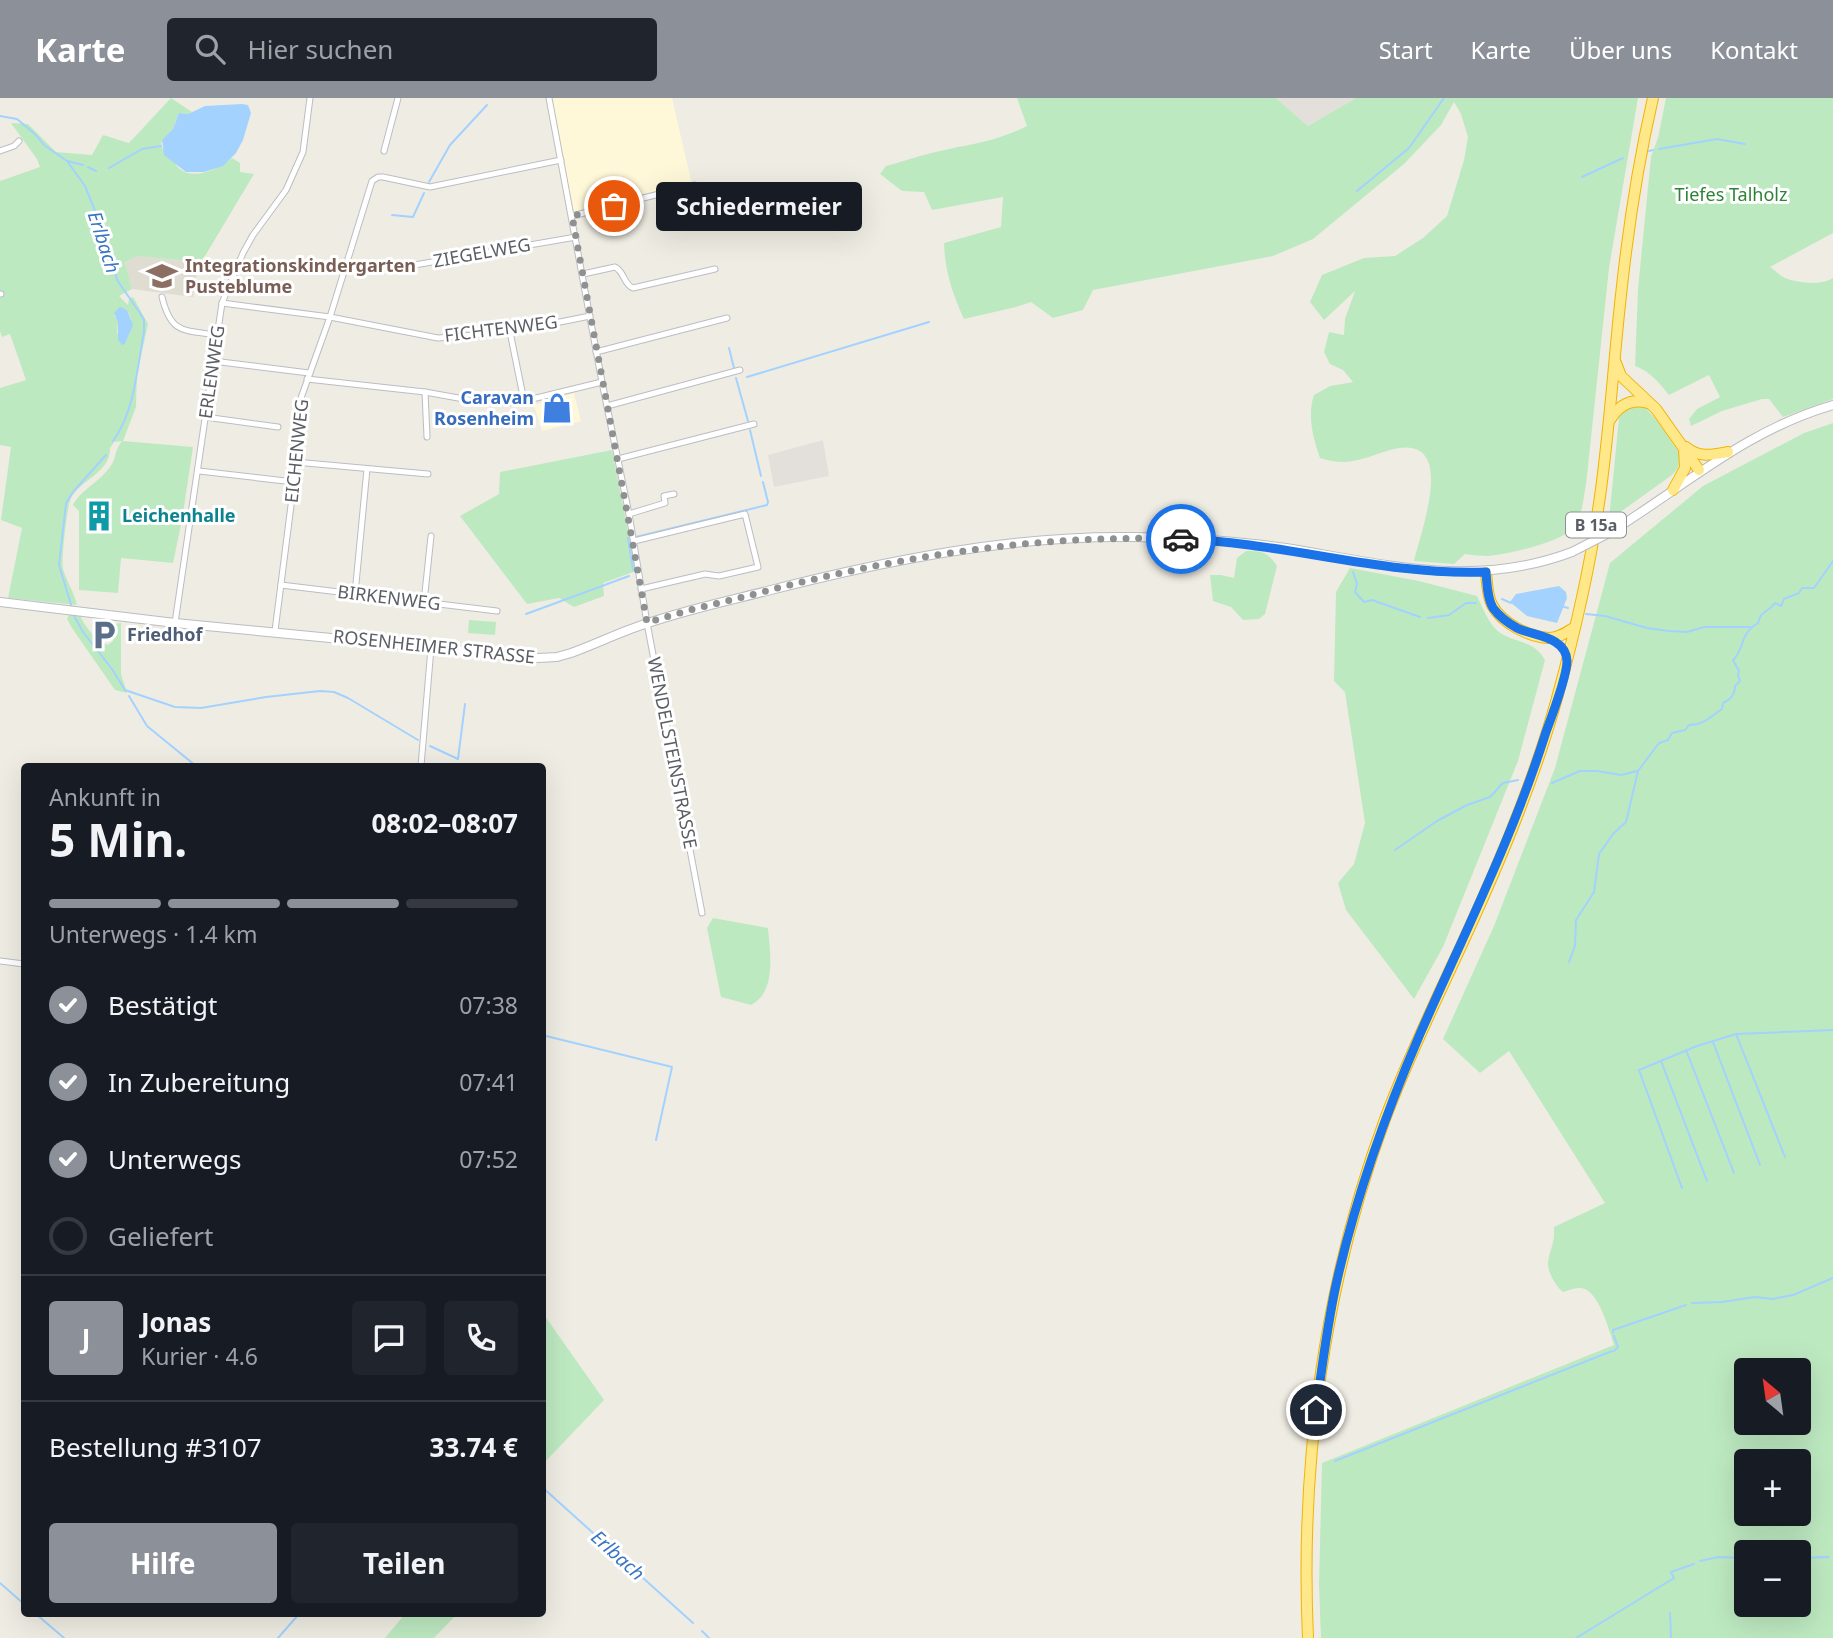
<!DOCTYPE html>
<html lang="de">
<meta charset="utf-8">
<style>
body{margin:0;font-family:"Noto Sans",sans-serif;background:#20242c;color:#f1f3f6;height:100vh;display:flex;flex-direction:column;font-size:26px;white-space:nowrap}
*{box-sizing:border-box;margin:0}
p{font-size:23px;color:#9ea1a6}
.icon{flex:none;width:38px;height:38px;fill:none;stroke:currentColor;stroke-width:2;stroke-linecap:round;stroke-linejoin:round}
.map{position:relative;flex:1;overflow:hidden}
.sheet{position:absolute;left:21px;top:665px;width:525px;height:854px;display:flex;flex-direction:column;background:#171b24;border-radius:7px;box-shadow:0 7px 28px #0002}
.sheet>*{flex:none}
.needle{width:46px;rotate:331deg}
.fabs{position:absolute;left:1734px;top:1260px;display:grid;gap:14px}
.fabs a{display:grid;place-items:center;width:77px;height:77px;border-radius:7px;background:#171b24;box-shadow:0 7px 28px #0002;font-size:35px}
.pin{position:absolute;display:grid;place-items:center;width:60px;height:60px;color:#fff;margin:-30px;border:4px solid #fff;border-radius:50%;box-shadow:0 2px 7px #0007}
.courier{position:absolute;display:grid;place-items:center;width:70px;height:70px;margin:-35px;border:5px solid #1a73e8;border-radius:50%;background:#fff;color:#222;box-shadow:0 2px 9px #0007}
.bubble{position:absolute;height:49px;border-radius:7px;background:#171b24;box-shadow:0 7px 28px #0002;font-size:23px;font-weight:700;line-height:49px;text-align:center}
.overview em{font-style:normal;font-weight:700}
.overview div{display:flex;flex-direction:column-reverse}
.overview{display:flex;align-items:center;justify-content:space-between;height:119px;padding:0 28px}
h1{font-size:46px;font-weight:700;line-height:52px}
.bar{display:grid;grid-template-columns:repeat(4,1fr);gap:10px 7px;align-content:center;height:84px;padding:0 28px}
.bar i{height:9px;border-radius:5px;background:#363941}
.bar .selected{background:#8c9099}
.bar p{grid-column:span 4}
.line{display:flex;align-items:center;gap:18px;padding:0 28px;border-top:2px solid #363941}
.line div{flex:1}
.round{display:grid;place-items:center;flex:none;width:74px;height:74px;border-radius:7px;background:#20242c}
ol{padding:0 28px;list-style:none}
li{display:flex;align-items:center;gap:21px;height:77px}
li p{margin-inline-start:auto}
li .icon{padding:7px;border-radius:50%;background:#8c9099;color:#fff;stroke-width:4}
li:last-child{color:#9ea1a6}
li i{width:38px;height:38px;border:4px solid #363941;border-radius:50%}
.button{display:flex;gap:14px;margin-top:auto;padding:14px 28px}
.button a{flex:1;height:80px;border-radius:7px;background:#8c9099;color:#fff;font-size:28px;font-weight:700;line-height:80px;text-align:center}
.button a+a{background:#20242c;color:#f1f3f6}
header{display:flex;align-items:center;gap:42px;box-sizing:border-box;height:98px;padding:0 35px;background:#8c9099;color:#fff}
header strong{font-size:33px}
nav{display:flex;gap:38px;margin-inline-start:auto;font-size:24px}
.search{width:490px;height:63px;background:#20242c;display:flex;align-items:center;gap:18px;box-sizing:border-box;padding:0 24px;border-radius:7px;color:#9ea1a6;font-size:26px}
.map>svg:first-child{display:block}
.commercial{fill:#fff8d8}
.industrial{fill:#e3e0db}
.education{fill:#dfdcd2}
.green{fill:#bde9c0;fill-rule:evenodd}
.water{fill:#a3d2ff}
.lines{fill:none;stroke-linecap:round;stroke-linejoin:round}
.stream{stroke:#a3d2ff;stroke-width:2}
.street-casing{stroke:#bbbdc3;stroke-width:7}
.secondary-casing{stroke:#b9bcc2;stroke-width:10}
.highway-casing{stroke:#f2b400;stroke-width:12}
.street{stroke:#fff;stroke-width:5}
.secondary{stroke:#fff;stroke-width:8}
.highway{stroke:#ffe88a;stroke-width:10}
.secondary-bridge-casing{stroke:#b9bcc2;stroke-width:10;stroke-linecap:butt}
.secondary-bridge{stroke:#fff;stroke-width:8}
.done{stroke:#8f9191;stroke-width:7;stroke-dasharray:0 12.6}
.route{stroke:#1a73e8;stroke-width:9}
.labels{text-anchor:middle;stroke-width:6;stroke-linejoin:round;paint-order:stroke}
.shield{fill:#fff;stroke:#8c8f93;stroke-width:2}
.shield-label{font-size:16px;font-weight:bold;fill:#5b5f65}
.park-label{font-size:18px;fill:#2d8236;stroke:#fff}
.street-label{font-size:18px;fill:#5b5f65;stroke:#fff}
.education-label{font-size:18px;font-weight:bold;fill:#785e54;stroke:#fff;text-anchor:start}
.shop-label{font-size:18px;font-weight:bold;fill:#366cbe;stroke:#fff;text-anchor:end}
.culture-label{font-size:18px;font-weight:bold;fill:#0d838f;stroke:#fff;text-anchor:start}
.service-label{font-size:18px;font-weight:bold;fill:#4e5e75;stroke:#fff;text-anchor:start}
.water-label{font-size:19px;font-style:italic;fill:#3a75c3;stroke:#fff}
</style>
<header>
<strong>Karte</strong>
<div class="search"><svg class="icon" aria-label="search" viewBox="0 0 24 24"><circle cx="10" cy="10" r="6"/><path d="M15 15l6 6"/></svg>Hier suchen</div>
<nav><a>Start</a><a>Karte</a><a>Über uns</a><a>Kontakt</a></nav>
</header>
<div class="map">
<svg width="1833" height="1540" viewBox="0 0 1833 1540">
<rect width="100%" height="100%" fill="#efede3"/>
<!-- commercial -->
<g class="commercial">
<path d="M549,0H672L692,87L572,118Z"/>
<path d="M574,295L581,323L542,333L534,307Z"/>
</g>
<!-- industrial -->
<g class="industrial">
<path d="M1276,0H1356L1308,28Z"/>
<path d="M823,342L829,378L774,389L768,357Z"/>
</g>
<!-- education -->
<path class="education" d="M137,158L199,164L193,199L132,191L125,164Z"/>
<!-- green -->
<g class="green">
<path d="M171,0L192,14L188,16L179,15L173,31L161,45C162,53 167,56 173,63C175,65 177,69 180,71C195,83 220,70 232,60L240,65V74L254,76L205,158L199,164L137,158L125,164L132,191L119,198L128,207L129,201L133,199L148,226L137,276L136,309L123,343L193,349L182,422L173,465L121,460L118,495L79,492V413L73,407C82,390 103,383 113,364C117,356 114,354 122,343L114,344L110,350C111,374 80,382 71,400C67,407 61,464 63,471C67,484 74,494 77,507L8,500L22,430L1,422L11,349L0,347V290L26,282L10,236L2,239L0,233V83L40,69L37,61L11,25L28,26L56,54L92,57L103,37L129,45ZM126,211C135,224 131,232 125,246L117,235L118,224L114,217Z"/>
<path d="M1017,0H1276L1308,28L1356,0H1638L1609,170L1586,387C1583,400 1583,417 1574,429C1563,444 1506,457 1487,458C1480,458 1472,457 1465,456L1454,466L1414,463C1422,429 1460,330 1387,353C1361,361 1347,369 1320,360C1313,340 1307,317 1314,297L1330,288L1353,284L1343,272L1330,266L1324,254L1329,234L1344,237L1345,221L1355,193L1324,222L1310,204L1322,177L1364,160L1395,158L1423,140L1447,118L1464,62L1468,39L1461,16L1454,4L1441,27L1404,66L1313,141L1273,158L1093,192L1083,212L1053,220L1031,204L1016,209L964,221C952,195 945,173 944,145L1001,129L1003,99L932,112L924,94L902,93L880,76L886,68C907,62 928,55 949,51C978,45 999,42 1027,28Z"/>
<path d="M1666,0H1833V135L1770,169C1775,172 1780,178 1785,180C1798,185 1821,188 1833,180V301L1783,319L1769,301H1762L1722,313L1691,328L1689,321L1697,311L1720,299L1709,277L1669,297C1660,286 1650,273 1635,268L1638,191L1651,59L1658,40Z"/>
<path d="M1634,308H1644L1657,323L1680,356L1678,370L1672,377L1609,422L1619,320L1625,311Z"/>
<path d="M1833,325V1540H1321L1319,1487L1322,1365L1614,1247C1609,1232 1600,1198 1585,1191C1577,1188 1570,1192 1563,1194C1556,1189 1547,1173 1548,1164C1550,1150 1555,1146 1554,1129L1605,1105L1509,953L1480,975L1443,941L1494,828L1555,670L1610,465L1703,388L1804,335ZM1746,1272H1799V1325H1746ZM1746,1363H1799V1416H1746ZM1746,1454H1799V1507H1746Z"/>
<path d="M612,352L636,473L603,485L604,498L574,509L559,500L527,506L460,418L499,396L500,374Z"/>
<path d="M1246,453C1262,453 1268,454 1277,468L1265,516L1259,521L1243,522L1231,509L1213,503L1210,477H1221L1234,480L1237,460Z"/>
<path d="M1350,470L1419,483L1477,498C1483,510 1490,529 1502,536C1520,546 1534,543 1545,562L1518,663L1443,849L1414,901L1346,812L1338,785L1354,766L1365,725L1345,594L1334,583L1336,494Z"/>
<path d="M69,517H80C85,529 96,543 108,547L113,543L114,526L121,525V576L127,595L115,592L72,530L67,521Z"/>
<path d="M469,522L496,524L495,537L468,535Z"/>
<path d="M713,820L768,830C770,854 777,894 751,907L721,899L707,830Z"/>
<path d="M542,1214L604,1302L543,1366H542Z"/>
<path d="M405,1516H457L434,1540H385Z"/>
</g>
<!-- water -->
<g class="water">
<path d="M242,6L248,7L251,15L243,42L236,55L223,68L204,74H186L164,57L162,42L173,31L179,15L188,16L205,8Z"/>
<path d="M120,209L127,212L133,227L125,246L122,247L118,242V225L114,215Z"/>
<path d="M1559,488L1566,494L1567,500L1557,525L1527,518L1510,504L1516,496Z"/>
</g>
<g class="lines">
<!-- stream -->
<g class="stream">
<path d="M0,18L17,21L36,37L44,47L67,63L85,88L109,147L117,182L140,215L144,222V234C137,270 135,313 113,343"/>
<path d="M1659,51L1717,41L1745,46"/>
<path d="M1649,53L1653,52"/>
<path d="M67,63L83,67"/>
<path d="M88,69L96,73"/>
<path d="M109,70L142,51L161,48"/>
<path d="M1582,79L1623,60"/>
<path d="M429,84L450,47L487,7"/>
<path d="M1357,93L1409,50L1444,0"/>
<path d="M392,117L413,119L424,95"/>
<path d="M729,250L734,270"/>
<path d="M747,279L929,224"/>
<path d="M736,280L748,323"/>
<path d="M750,332L761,378"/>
<path d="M636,439L767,407L768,404L763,384"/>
<path d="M628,440L633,472"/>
<path d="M1353,474L1357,486L1355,494L1364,504L1372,502L1420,519"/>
<path d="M1502,501L1511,505"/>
<path d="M1561,508L1568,510"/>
<path d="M72,510L59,467L66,405L73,394L106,357"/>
<path d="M73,516L83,534L112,571L125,592L175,609L201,610L266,599L320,593L334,594L348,600L418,642"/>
<path d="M526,516L629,478"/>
<path d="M1586,516L1605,518L1647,530L1669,533L1687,534L1704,529H1750"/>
<path d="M1428,520L1449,517L1466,505H1476"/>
<path d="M129,598L147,628L196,668"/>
<path d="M430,648L458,661L465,606"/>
<path d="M1552,685L1580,673H1597L1621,677L1637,673"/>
<path d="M1395,752L1437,723L1467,707L1490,699L1503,685L1518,682"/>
<path d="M1569,864L1575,848L1576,822L1594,794L1599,756L1613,736L1626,724L1638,673L1659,645L1668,642L1672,635L1685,632L1689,627C1704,627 1711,618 1722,611L1723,605C1730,602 1735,596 1735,588L1740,583L1738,577L1739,573L1733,562C1745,551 1739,536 1758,525C1760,513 1769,514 1775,505L1781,508L1784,501L1799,495L1802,490H1814L1833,463"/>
<path d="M1736,936L1785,1059"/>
<path d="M542,937L672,969L656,1042"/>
<path d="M1713,944L1760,1067"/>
<path d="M1686,952L1734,1075"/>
<path d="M1661,963L1707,1083"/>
<path d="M1682,1090L1639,972L1697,948L1736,936L1833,932"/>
<path d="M1692,1205L1722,1204L1755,1199L1772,1201L1793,1197L1833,1180"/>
<path d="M1613,1235V1232L1686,1207"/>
<path d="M1614,1253L1618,1249L1614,1238"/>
<path d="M1335,1363L1612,1253"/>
<path d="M542,1389L693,1525"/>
<path d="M1799,1460L1829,1459"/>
<path d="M1700,1463L1718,1459L1746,1460"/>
<path d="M0,1485L24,1506"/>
<path d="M1670,1515L1671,1540"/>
<path d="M36,1516L64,1540"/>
<path d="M702,1533L709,1540"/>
<path d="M278,1540L299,1516"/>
<path d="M1576,1540L1674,1480L1671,1474L1694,1466"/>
</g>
<!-- street casing -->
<g class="street-casing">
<g id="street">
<path d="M549,0L602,284L629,416L647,525L702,815"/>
<path d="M0,53L14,48L19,43"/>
<path d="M384,53L398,0"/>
<path d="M572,118L695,87"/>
<path d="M346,168L373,171L403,169L576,139"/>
<path d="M583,176L615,169C625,174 623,186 633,190L715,171"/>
<path d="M0,196H1"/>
<path d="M162,199C171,236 183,232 217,237"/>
<path d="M222,205L330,219L438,240L510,234L590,218"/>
<path d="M510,234L524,303"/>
<path d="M596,254L727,220"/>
<path d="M213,263L309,275"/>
<path d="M307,281L425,294L475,303L507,305L524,303L602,284"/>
<path d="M425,294L427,339"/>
<path d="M607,308L740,272"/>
<path d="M205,319L278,329"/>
<path d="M618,361L754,326"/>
<path d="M295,364L428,376"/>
<path d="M199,373L294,384"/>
<path d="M629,416L665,405L664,398L674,396"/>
<path d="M634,443L745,416L758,469L719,478L705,476L641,491"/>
<path d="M281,487L497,513"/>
<path d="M355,496L367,371"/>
<path d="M424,504L431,438"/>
<path d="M175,525L222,205L243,155L253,137L286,92L303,54L310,0"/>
<path d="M275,533L294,384L301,300L330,219L372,83L378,79H383L430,89L561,62"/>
<path d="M421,668L431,550"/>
<path d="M0,863L24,866"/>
</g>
</g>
<!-- secondary casing -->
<g class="secondary-casing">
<g id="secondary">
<path d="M1609,435C1684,389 1746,332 1833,307"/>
<path d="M0,504L175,525L538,560L557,559L571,555C596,546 620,534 645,526C685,512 727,503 767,493C884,463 1012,437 1133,439C1184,440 1235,442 1286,450C1385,466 1474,491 1572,454"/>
</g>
</g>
<!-- highway casing -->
<g class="highway-casing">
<g id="highway">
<path d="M1616,265L1621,278L1656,311L1699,372"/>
<path d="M1610,322C1619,307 1631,300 1648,305"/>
<path d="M1686,349C1699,360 1712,357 1728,354"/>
<path d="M1673,392L1685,370L1684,350"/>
<path d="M1486,474C1487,484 1487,497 1492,507C1502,525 1528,539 1549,540C1559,540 1567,534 1575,529"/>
<path d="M1308,1540C1300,1365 1324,1186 1385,1021C1413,946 1450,875 1482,802C1511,737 1538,669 1557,600C1574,538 1589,475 1598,412C1609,341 1613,269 1621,197C1628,131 1638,65 1653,0"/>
</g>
</g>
<!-- street -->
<use href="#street" class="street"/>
<!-- secondary -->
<use href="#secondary" class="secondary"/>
<!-- highway -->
<use href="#highway" class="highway"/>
<!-- secondary-bridge casing -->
<g class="secondary-bridge-casing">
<path id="secondary-bridge" d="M1572,454L1609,435"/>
</g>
<!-- secondary-bridge -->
<use href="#secondary-bridge" class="secondary-bridge"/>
</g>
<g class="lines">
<!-- done -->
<path class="done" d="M614,108L572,118C597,254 623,389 647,525C682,513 719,505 755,496C894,459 1036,436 1181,441"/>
<!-- route -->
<path class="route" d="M1181,441C1283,444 1383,478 1486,474C1487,485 1487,500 1493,510C1499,518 1508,525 1517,530C1533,538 1566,538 1567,563C1567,578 1552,618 1546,634C1513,739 1464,836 1420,936C1385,1017 1355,1101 1336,1187C1327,1228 1322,1270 1316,1312"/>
</g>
<!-- icons -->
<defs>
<g id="school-bare" transform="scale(2.415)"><path d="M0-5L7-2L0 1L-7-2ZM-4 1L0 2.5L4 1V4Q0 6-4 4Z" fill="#8d6e63" stroke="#fff" stroke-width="2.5" paint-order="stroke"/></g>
<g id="shop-bare" transform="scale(2.415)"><path d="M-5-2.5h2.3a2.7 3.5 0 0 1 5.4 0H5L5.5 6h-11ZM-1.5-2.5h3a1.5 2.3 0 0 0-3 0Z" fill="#3f7fe0" stroke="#fff" stroke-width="2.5" paint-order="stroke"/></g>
<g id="building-bare" transform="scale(2.415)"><path d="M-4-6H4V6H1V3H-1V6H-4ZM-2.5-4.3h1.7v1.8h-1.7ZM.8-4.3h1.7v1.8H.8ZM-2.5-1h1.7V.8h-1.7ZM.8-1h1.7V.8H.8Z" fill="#0f9aa8" stroke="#fff" stroke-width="2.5" paint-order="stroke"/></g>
<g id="parking-bare" transform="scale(2.415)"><path d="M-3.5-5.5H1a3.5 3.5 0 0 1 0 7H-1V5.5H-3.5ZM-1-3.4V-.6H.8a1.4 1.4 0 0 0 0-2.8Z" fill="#5c6f8a" stroke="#fff" stroke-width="2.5" paint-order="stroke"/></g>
</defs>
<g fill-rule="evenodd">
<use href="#school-bare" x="162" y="178"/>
<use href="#shop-bare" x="557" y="310"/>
<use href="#building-bare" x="99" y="418"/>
<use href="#parking-bare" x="104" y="537"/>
</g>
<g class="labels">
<!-- shield labels -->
<rect class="shield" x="1566" y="414.5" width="60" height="25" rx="5"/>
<g class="shield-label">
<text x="1596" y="433">B 15a</text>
</g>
<!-- park labels -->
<g class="park-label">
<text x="1731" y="103">Tiefes Talholz</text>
</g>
<!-- street labels -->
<g class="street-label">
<text transform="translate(482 155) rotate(-10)" y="6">ZIEGELWEG</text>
<text transform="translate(501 231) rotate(-7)" y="6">FICHTENWEG</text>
<text transform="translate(212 274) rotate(-82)" y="6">ERLENWEG</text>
<text transform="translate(297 353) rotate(-84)" y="6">EICHENWEG</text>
<text transform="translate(389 500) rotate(7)" y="6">BIRKENWEG</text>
<text transform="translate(434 549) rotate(6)" y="6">ROSENHEIMER STRASSE</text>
<text transform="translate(672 655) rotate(79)" y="6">WENDELSTEINSTRASSE</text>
</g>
<!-- education labels -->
<g class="education-label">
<text x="185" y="174">Integrationskindergarten<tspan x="185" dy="21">Pusteblume</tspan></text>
</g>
<!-- shop labels -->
<g class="shop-label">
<text x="534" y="306">Caravan<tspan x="534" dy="21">Rosenheim</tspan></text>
</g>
<!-- culture labels -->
<g class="culture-label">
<text x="122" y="424">Leichenhalle</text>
</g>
<!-- service labels -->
<g class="service-label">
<text x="127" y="543">Friedhof</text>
</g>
<!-- water labels -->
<g class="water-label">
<text transform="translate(104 144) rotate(72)" y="7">Erlbach</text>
<text transform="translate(618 1457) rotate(42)" y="7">Erlbach</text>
</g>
</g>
</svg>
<div class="fabs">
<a><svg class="needle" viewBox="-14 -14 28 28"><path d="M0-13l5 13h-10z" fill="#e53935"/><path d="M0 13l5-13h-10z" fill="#9ea1a6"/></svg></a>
<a>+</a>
<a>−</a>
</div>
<div class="pin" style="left:614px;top:108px;background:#ea580c"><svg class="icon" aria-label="bag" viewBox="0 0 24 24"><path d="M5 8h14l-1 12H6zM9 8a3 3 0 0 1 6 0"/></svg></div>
<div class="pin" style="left:1316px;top:1312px;background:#1f2937"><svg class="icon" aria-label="home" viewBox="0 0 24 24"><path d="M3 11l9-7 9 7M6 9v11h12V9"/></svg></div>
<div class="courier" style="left:1181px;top:441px"><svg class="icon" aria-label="car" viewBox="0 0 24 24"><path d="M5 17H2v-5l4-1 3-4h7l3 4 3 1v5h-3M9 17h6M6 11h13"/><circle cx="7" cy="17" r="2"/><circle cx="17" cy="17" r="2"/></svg></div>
<div class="bubble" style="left:656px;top:84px;width:206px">Schiedermeier</div>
<section class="sheet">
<div class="overview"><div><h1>5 Min.</h1><p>Ankunft in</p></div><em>08:02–08:07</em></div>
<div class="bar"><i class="selected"></i><i class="selected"></i><i class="selected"></i><i></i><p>Unterwegs · 1.4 km</p></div>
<ol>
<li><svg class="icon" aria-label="check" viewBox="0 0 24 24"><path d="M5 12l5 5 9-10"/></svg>Bestätigt<p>07:38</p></li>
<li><svg class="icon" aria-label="check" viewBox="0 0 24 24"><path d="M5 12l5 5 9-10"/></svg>In Zubereitung<p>07:41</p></li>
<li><svg class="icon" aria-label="check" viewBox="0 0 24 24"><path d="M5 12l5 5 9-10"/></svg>Unterwegs<p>07:52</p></li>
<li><i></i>Geliefert</li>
</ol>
<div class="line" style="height:126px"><b class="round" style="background:#8c9099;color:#fff">J</b><div><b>Jonas</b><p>Kurier · 4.6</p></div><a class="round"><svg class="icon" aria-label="chat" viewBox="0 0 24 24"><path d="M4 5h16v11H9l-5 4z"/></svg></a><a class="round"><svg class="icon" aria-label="phone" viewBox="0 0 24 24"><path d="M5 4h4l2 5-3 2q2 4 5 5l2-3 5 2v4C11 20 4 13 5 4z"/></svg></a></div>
<div class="line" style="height:91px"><div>Bestellung #3107</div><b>33.74 €</b></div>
<div class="button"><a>Hilfe</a><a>Teilen</a></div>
</section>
</div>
